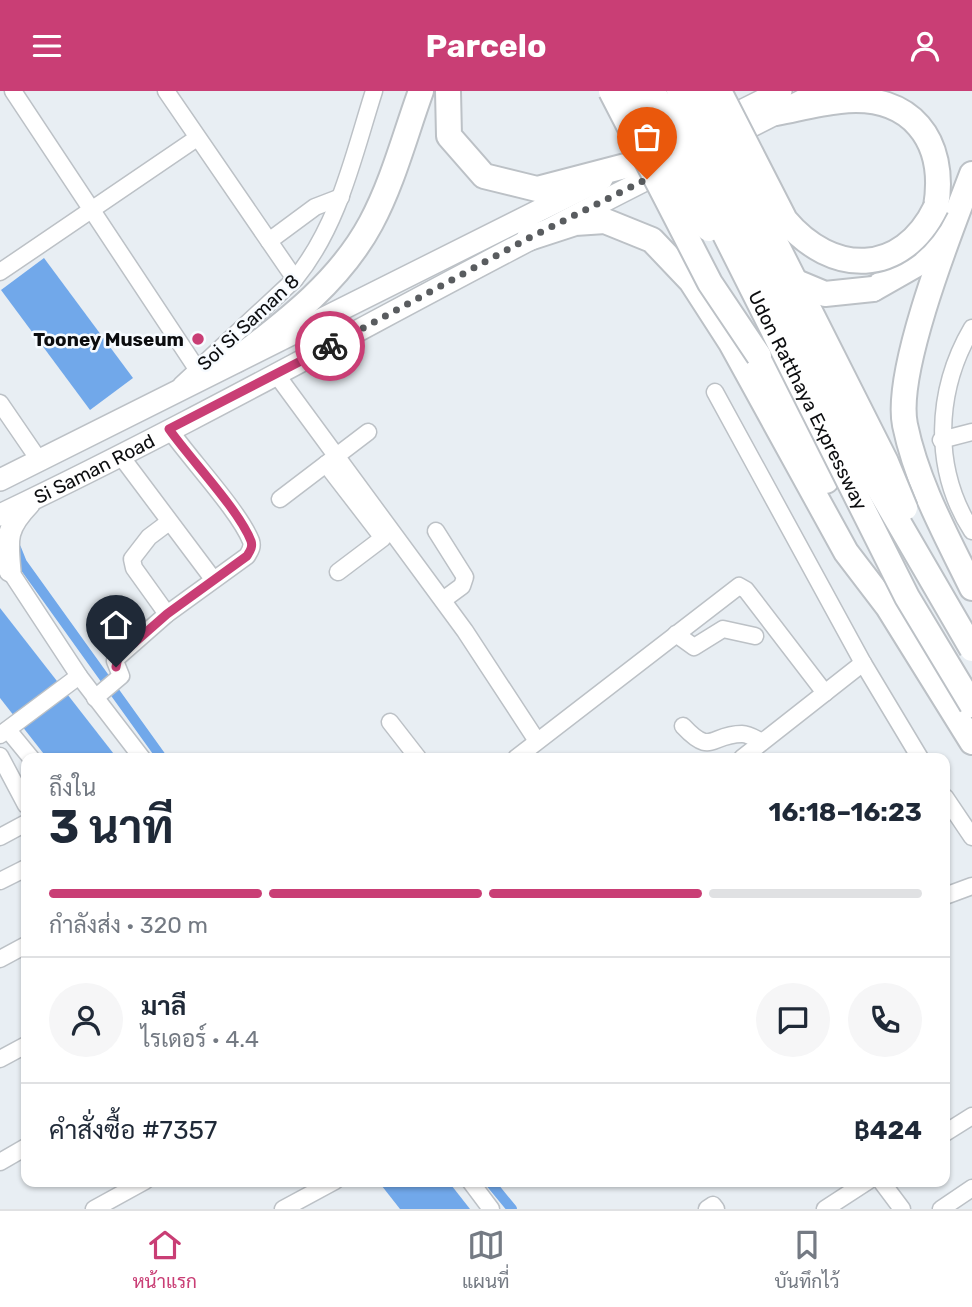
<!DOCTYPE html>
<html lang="th">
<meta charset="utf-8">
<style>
body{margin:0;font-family:Rubik,Sarabun,sans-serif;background:#f6f6f7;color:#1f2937;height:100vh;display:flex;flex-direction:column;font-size:26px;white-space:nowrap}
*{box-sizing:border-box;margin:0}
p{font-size:23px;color:#747a83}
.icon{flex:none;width:38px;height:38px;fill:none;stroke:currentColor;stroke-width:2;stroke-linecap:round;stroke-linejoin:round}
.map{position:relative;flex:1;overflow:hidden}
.sheet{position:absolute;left:21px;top:662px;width:929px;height:434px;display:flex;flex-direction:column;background:#fff;border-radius:14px;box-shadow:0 2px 5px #0004}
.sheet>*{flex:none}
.pin{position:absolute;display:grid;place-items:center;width:60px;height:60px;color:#fff;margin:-72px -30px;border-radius:50% 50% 50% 0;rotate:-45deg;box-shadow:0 0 7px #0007}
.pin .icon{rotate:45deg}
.courier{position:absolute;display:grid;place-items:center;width:70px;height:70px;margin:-35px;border:5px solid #c93e75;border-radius:50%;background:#fff;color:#222;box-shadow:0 2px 9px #0007}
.headline em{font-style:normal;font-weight:700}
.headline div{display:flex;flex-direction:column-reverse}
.headline{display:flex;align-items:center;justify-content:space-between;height:119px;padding:0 28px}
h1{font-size:46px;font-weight:700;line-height:52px}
.bar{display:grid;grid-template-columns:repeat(4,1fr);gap:10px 7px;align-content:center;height:84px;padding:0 28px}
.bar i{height:9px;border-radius:5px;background:#e0e1e3}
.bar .selected{background:#c93e75}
.bar p{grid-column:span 4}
.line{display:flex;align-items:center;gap:18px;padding:0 28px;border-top:2px solid #e0e1e3}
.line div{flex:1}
.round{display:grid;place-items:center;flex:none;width:74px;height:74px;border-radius:37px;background:#f6f6f7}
header{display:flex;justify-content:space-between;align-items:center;height:91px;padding:0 28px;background:#c93e75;color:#fff;font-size:32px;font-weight:700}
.tabs{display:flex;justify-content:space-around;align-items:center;height:98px;border-top:2px solid #e0e1e3;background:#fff;font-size:19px;color:#747a83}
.tabs a{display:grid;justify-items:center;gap:4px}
.tabs .selected{color:#c93e75}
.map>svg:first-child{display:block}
.water{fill:#71a8ea}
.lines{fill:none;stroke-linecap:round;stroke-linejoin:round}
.canal{stroke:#71a8ea;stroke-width:10}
.minor-casing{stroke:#bcc1c6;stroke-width:19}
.major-casing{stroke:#bcc1c6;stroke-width:24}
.highway-casing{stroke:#bcc1c6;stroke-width:28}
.minor{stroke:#fff;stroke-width:16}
.major{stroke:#fff;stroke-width:21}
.highway{stroke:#fff;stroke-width:24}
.highway-bridge-casing{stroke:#bcc1c6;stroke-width:28;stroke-linecap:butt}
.highway-bridge{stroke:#fff;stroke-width:24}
.done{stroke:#595c5f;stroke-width:7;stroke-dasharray:0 12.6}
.route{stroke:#c93e75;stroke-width:9}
.poi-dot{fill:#c93e75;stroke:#f7fbff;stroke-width:2.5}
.labels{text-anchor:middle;stroke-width:5;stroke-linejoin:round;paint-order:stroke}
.street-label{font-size:19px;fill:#0c0d0f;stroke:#f7fbff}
.poi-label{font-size:19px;font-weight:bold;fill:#0c0d0f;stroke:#f7fbff;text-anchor:end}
</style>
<header><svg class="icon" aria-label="menu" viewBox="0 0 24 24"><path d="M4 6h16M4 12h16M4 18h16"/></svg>Parcelo<svg class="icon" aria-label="person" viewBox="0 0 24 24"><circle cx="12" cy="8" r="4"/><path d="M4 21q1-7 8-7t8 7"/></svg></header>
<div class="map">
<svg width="972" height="1118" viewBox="0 0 972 1118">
<rect width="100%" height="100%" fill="#e8eef3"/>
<!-- water -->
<g class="water">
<path d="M44,167L133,287L90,319L1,199Z"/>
<path d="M0,517L117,667H47L0,607Z"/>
<path d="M378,1090H448L470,1118H400Z"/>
</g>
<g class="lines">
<!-- canal -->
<g class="canal">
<path d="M16,457L22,472L162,667"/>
<path d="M489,1090L512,1118"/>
</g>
<!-- minor casing -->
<g class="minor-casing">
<g id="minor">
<path d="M13,0L197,278"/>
<path d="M166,0L295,188"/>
<path d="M269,150L315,116L341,106"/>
<path d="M0,181L197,47"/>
<path d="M972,237C935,300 932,378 972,440"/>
<path d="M276,283L465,540L537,650"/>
<path d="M181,294L295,188C339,134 353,66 374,0"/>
<path d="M715,301L863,572L920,667"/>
<path d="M0,312L39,369"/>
<path d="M941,349L972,341"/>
<path d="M120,364L213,488"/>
<path d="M326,373L383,447L338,481"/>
<path d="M280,408L368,341"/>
<path d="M436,440L465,486L462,495L443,509"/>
<path d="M10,480L79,585L142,667"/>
<path d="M167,523L134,477L132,468L149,446L169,431"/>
<path d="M676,543L694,556L723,538L755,545"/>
<path d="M95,607L121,585L115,570L118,566L167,523L247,465C250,460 253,456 251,450C239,420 190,368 169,338"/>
<path d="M390,631L418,667"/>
<path d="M683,635C712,666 710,643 742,643C749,643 756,648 762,651"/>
<path d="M8,639L31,667"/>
<path d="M0,644L79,585"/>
<path d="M0,665L26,714"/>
<path d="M516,667L739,495L746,499L825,602"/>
<path d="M742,667L863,572"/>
<path d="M945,706L972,746"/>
<path d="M0,746L26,732"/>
<path d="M0,790L26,777"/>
<path d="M945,805L972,795"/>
<path d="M0,868L26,854"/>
<path d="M0,968L26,954"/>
<path d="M945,1042L972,1025"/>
<path d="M0,1071L26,1056"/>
<path d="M470,1090L491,1118"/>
<path d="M881,1090L902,1118"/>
<path d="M94,1118L145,1090"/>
<path d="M283,1118L335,1090"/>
<path d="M707,1118L713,1114L716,1118"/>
<path d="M825,1118L868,1090"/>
<path d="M941,1118L972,1097"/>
</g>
</g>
<!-- major casing -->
<g class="major-casing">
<g id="major">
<path d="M719,31L781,0"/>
<path d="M726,48L821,0"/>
<path d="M0,389L602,88"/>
<path id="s1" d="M0,424C227,316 444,189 669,77"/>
<path d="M10,480C7,448 5,438 29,413"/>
</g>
</g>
<!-- highway casing -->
<g class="highway-casing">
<g id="highway">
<path d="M448,0L449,45L484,85L537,98L629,74"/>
<path d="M776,22C797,18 819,12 840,10C911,2 947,49 936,116"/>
<path d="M972,83C951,138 894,280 905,334C917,392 946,444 972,497"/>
<path d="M529,147L575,132L605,130L652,149L691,190L731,252L846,461L888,516L972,651"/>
<path d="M873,198L924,169L943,145"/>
<path d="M759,265L826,390"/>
<path d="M236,269C287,230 340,190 371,132C393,91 405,44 421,0"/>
</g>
</g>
<!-- minor -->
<use href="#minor" class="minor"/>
<!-- major -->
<use href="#major" class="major"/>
<!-- highway -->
<use href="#highway" class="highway"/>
<!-- highway-bridge casing -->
<g class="highway-bridge-casing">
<g id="highway-bridge">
<path d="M611,0L710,192L759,265"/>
<path d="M630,0L700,131L709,138"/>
<path id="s2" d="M653,0L907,506L972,614"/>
<path d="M679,0L871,384L972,558"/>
<path d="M699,0L886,371L905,417"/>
<path d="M719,0L785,129C832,185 902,186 936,116"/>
<path d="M789,188L825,203L873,198"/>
</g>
</g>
<!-- highway-bridge -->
<use href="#highway-bridge" class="highway-bridge"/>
</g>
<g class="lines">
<!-- done -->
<path class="done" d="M330,255L529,147L647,88"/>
<!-- route -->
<path class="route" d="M116,576L118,566L167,523L247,465C250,460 253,456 251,450C239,419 190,368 169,338L330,255"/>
</g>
<!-- markers -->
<circle class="poi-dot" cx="198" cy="248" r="7"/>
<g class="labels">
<!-- street labels -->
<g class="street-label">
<text transform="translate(248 231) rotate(-43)" y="7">Soi Si Saman 8</text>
<text dy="7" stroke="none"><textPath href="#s2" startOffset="346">Udon Ratthaya Expressway</textPath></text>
<text dy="7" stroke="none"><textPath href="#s1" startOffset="105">Si Saman Road</textPath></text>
</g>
<!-- poi labels -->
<g class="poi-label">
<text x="184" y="255">Tooney Museum</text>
</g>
</g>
</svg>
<div class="pin" style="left:647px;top:88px;background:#ea580c"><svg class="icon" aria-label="bag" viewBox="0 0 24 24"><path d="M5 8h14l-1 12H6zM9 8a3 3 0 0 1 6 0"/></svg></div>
<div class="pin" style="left:116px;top:576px;background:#1f2937"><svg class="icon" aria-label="home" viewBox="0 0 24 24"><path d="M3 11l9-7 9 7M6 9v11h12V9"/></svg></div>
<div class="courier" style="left:330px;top:255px"><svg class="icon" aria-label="bike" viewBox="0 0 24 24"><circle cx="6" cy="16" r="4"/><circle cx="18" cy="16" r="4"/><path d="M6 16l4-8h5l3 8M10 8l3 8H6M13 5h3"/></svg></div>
<section class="sheet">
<div class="headline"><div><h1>3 นาที</h1><p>ถึงใน</p></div><em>16:18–16:23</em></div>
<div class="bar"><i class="selected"></i><i class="selected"></i><i class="selected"></i><i></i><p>กำลังส่ง · 320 m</p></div>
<div class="line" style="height:126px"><a class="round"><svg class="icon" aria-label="person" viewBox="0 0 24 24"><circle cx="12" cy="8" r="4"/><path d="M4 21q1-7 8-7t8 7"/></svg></a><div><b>มาลี</b><p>ไรเดอร์ · 4.4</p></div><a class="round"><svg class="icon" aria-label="chat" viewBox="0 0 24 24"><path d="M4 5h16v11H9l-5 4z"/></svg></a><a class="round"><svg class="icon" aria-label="phone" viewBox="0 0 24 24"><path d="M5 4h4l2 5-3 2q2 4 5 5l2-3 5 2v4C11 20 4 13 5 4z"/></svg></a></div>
<div class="line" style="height:91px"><div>คำสั่งซื้อ #7357</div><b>฿424</b></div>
</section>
</div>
<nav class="tabs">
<a class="selected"><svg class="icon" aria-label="home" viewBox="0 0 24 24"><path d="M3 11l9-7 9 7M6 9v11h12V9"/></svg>หน้าแรก</a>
<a><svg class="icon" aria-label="map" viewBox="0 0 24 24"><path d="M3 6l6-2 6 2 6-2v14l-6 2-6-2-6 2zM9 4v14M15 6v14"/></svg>แผนที่</a>
<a><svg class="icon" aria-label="saved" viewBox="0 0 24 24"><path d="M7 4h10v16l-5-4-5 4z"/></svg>บันทึกไว้</a>
</nav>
